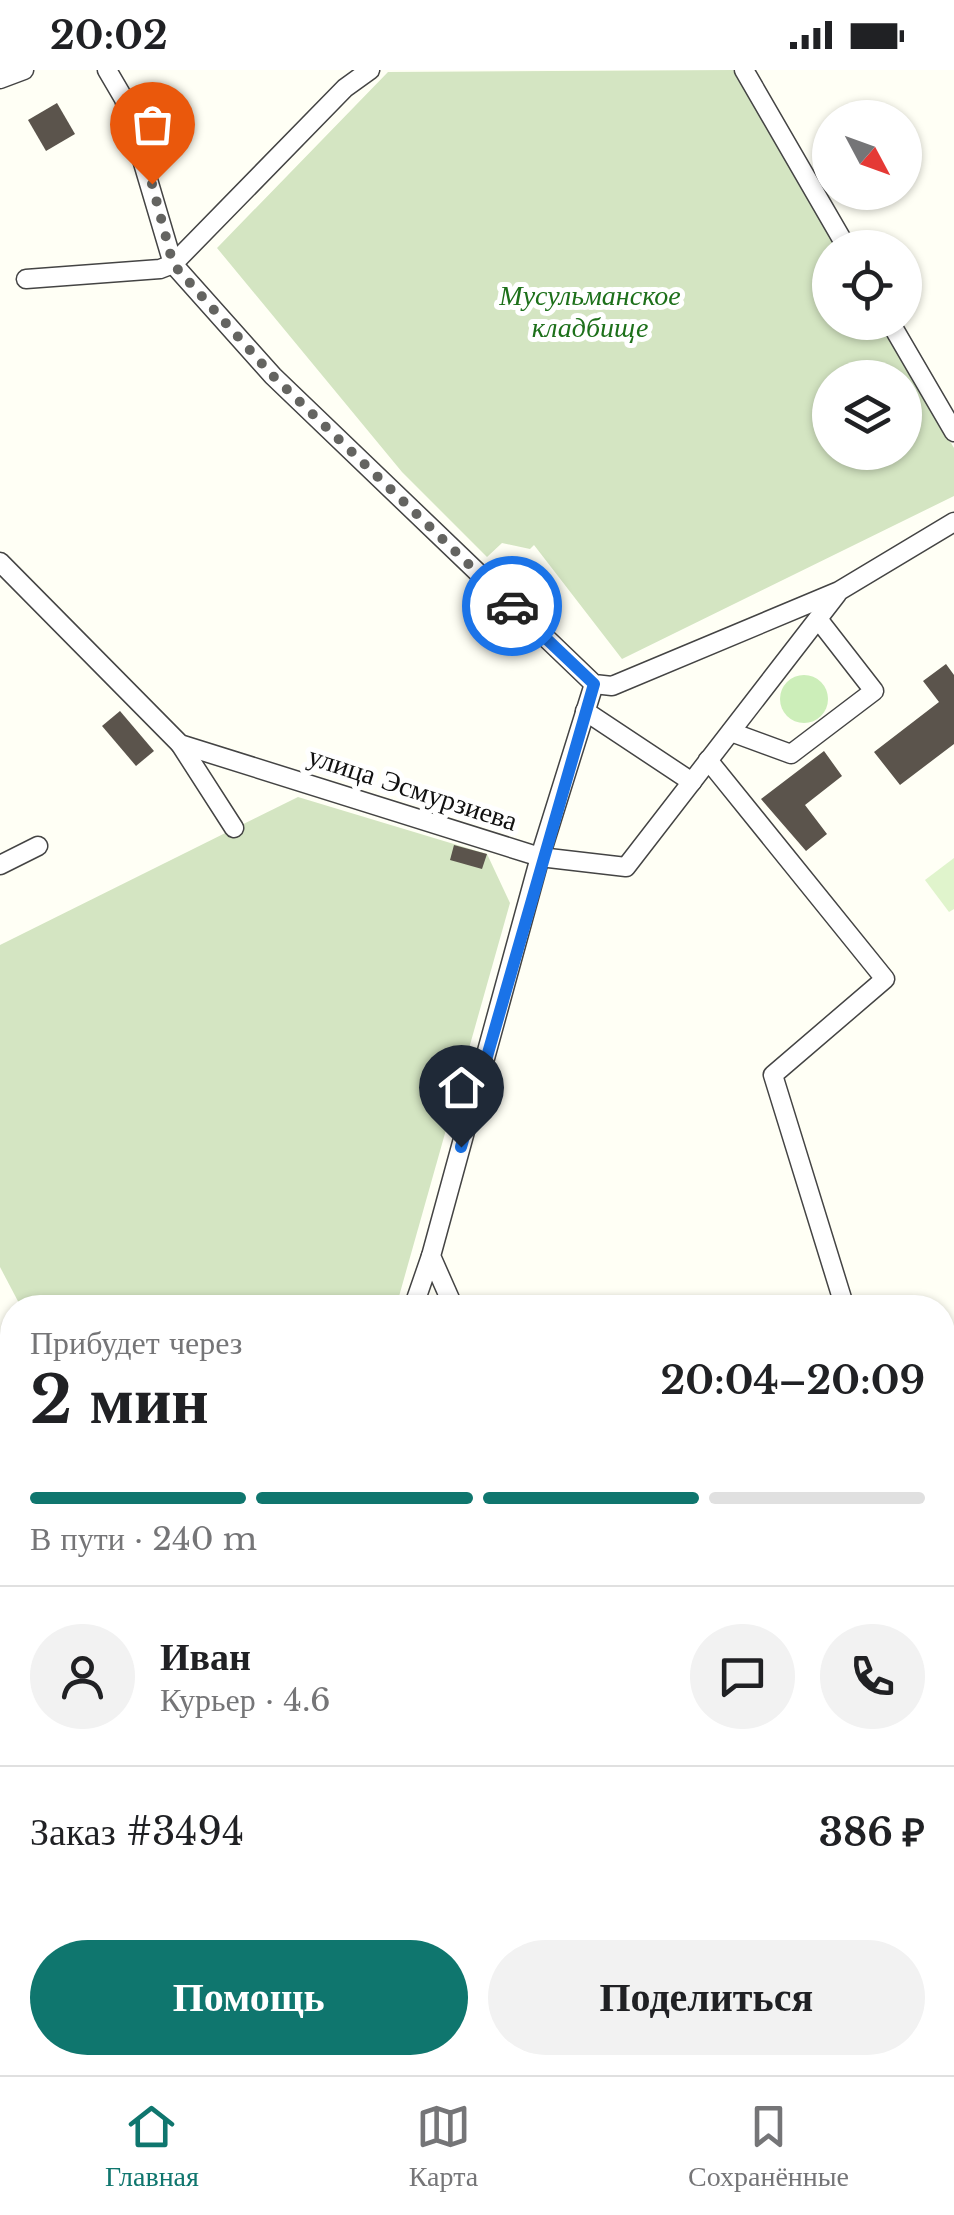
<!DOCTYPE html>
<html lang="ru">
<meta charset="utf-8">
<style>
body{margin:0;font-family:"Libre Baskerville",serif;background:#f2f2f2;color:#202124;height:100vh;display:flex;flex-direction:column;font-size:38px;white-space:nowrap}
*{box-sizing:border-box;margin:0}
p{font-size:32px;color:#757577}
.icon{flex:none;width:55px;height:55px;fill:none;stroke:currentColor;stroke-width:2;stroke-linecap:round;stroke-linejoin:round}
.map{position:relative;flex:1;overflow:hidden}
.side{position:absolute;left:0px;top:1225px;width:955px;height:780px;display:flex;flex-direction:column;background:#fff;border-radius:40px 40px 0 0;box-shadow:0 2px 8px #0004}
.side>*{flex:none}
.needle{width:65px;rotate:131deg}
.buttons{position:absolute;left:812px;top:30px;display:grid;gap:20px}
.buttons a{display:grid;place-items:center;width:110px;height:110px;border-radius:50%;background:#fff;box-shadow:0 2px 8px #0004;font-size:50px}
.pin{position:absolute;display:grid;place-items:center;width:85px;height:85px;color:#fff;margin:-102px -42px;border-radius:50% 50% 50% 0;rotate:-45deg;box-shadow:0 0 10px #0007}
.pin .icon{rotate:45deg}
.courier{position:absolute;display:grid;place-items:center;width:100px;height:100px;margin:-50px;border:8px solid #1a73e8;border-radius:50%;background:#fff;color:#222;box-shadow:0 2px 12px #0007}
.head em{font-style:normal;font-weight:700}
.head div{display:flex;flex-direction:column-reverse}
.head{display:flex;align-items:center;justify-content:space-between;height:170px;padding:0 30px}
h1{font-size:65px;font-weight:700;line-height:75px}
.bar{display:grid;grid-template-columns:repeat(4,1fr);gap:15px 10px;align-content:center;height:120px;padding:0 30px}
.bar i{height:12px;border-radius:8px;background:#e0e0e0}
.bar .selected{background:#0f766e}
.bar p{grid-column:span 4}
.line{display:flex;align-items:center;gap:25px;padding:0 30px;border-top:2px solid #e0e0e0}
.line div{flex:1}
.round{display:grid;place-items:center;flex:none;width:105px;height:105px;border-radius:52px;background:#f2f2f2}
.cta{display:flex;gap:20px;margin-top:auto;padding:20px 30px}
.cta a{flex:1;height:115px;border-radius:60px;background:#0f766e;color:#fff;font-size:40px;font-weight:700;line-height:115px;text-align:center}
.cta a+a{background:#f2f2f2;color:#202124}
.status{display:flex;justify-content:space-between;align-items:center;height:70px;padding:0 50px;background:#fff;direction:ltr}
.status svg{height:28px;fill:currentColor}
.dock{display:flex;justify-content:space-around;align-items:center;height:140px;border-top:2px solid #e0e0e0;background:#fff;font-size:28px;color:#757577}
.dock a{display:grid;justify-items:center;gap:5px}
.dock .selected{color:#0f766e}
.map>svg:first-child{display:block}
.green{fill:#cceeb9}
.cemetery{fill:#d4e5c2;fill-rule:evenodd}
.pitch{fill:#e0f4cc}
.building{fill:#5b544c}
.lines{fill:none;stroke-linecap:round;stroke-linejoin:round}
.minor-casing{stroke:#444;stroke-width:21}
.minor{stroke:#fff;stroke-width:18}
.done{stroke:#646461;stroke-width:10;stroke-dasharray:0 18}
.route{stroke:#1a73e8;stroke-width:12}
.labels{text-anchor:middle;stroke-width:10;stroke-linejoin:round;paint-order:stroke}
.park-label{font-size:28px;font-style:italic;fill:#1d701a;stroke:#fff}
.street-label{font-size:28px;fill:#111;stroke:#fff}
</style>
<div class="status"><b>20:02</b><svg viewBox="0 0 49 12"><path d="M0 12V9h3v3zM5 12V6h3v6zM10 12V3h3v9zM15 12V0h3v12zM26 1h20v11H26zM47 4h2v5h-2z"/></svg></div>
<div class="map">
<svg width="954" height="2005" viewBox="0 0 954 2005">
<rect width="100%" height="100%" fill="#fffff5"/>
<!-- green -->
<circle class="green" cx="804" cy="629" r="24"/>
<!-- cemetery -->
<g class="cemetery">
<path d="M733,0L836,177L830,178V252L880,253L954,378V426L622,589L534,475L530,479L502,473L487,487L402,402L217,178L388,2ZM830,308H905V382H830Z"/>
<path d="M298,727L487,784L510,833L396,1237H21L0,1197V875Z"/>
</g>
<!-- pitch -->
<path class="pitch" d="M954,788V839L949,842L925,810Z"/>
<!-- building -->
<g class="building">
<path d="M57,33L75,64L46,81L28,50Z"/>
<path d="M946,594L954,605V674L900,715L874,682L939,632L923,611Z"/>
<path d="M120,641L154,681L136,696L102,656Z"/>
<path d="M824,681L842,706L805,735L827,764L806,781L761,729Z"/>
<path d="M454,775L487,784L482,799L450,790Z"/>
<path d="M862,1992H895L894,2005H861Z"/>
</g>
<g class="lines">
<!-- minor casing -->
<g class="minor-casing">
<g id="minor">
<path d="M107,0L124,29L173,194L273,306L594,614L612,616L839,521L954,452"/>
<path d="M744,0L847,178"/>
<path d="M0,9L24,0"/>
<path d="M26,209L160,199L173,194L345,18L370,0"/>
<path d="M890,252L954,362"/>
<path d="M0,492L180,674L540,787L626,797L837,524"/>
<path d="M585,641L692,712"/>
<path d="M731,662L791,684L874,621L818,549"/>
<path d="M180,674L234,758"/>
<path d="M708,690L885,909L773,1005L845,1238"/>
<path d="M0,795L38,776"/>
<path d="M413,1238L431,1186"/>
<path d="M454,1238L431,1186L540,787L594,614"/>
<path d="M0,1301L12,1326"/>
<path d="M942,1553L954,1551"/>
<path d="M942,1655L954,1643"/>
<path d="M0,1748H12"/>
<path d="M421,1992L426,2005"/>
<path d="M804,2005L809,1992"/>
</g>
</g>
<!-- minor -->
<use href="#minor" class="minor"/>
</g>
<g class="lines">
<!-- done -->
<path class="done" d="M152,114L173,194L273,306L512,536"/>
<!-- route -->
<path class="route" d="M461,1077L594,614L512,536"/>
</g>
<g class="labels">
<!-- park labels -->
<g class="park-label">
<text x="590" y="235">Мусульманское<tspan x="590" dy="32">кладбище</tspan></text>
</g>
<!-- street labels -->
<g class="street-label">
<text transform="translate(413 718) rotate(18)" y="10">улица Эсмурзиева</text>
</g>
</g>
</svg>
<div class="buttons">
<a><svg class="needle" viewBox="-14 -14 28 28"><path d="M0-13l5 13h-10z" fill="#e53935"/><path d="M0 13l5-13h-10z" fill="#757577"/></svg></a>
<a><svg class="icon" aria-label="locate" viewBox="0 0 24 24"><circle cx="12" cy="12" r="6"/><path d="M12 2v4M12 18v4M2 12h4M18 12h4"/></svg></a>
<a><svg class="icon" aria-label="layers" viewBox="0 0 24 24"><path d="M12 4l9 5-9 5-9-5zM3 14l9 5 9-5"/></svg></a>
</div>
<div class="pin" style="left:152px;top:114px;background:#ea580c"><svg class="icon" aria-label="bag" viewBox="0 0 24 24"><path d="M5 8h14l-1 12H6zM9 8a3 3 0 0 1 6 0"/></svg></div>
<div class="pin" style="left:461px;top:1077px;background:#1f2937"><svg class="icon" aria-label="home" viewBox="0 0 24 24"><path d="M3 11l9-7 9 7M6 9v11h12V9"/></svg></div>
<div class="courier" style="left:512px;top:536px"><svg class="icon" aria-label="car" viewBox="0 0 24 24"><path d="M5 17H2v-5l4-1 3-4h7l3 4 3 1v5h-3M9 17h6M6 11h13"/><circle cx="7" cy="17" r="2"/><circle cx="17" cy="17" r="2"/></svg></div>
<section class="side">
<div class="head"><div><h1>2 мин</h1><p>Прибудет через</p></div><em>20:04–20:09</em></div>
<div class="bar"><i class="selected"></i><i class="selected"></i><i class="selected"></i><i></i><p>В пути · 240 m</p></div>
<div class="line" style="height:180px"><a class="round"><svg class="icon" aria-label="person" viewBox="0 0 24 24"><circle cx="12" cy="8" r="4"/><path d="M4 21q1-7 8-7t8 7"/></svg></a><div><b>Иван</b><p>Курьер · 4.6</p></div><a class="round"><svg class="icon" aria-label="chat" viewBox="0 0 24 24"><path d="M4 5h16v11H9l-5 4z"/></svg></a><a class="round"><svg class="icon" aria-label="phone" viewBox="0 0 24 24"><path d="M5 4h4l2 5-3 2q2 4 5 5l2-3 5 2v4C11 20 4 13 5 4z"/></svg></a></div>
<div class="line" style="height:130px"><div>Заказ #3494</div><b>386 ₽</b></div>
<div class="cta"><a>Помощь</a><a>Поделиться</a></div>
</section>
</div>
<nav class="dock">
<a class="selected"><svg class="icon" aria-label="home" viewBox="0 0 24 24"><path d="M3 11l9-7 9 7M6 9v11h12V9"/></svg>Главная</a>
<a><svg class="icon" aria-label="map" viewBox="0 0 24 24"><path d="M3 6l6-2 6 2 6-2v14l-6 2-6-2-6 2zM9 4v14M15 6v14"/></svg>Карта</a>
<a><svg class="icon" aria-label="saved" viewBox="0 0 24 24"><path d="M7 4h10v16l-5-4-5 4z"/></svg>Сохранённые</a>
</nav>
